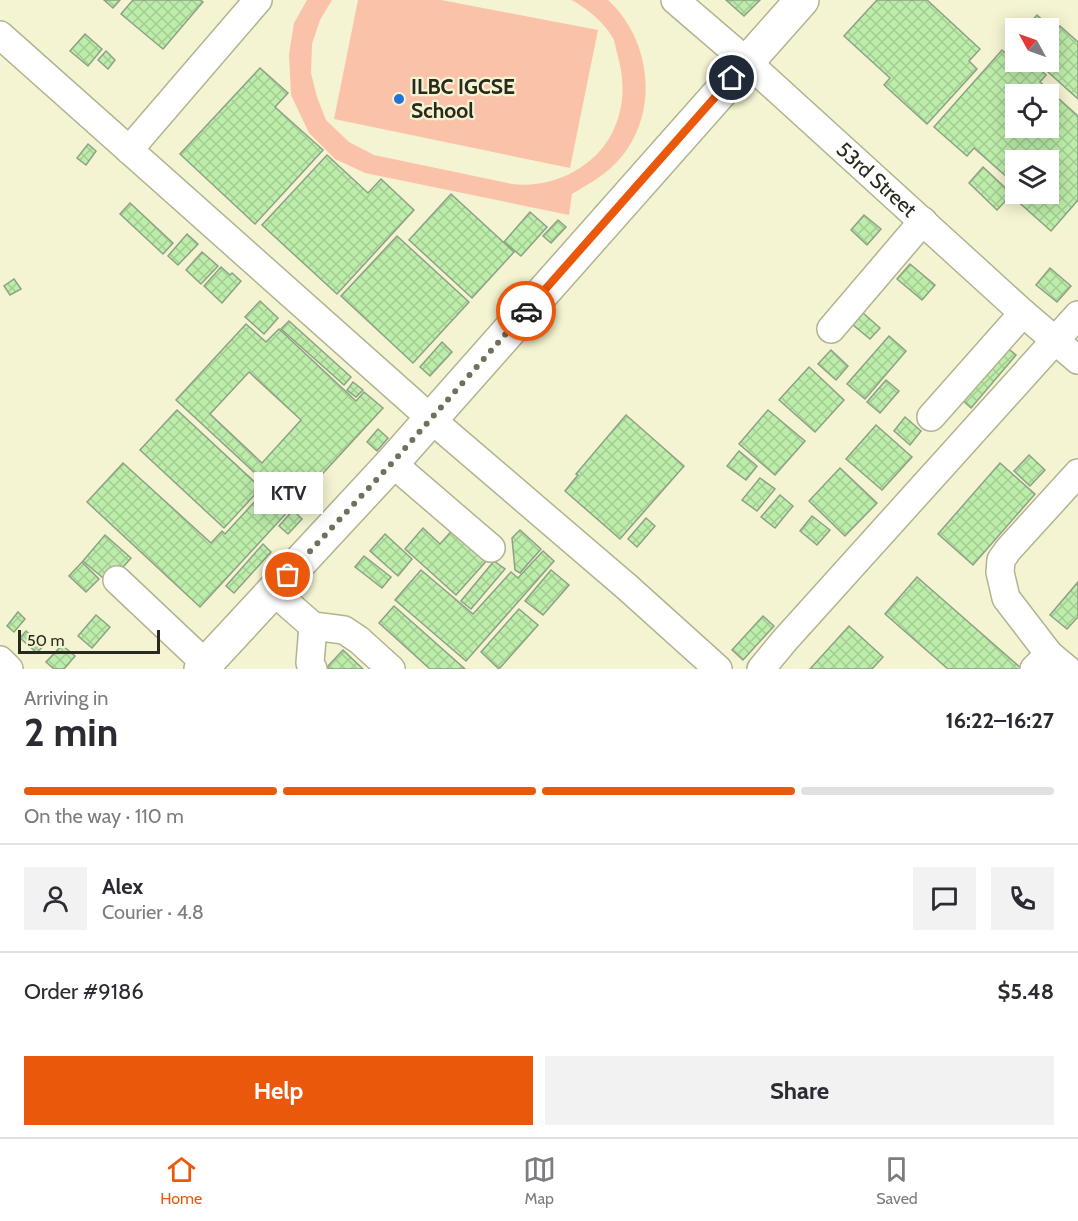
<!DOCTYPE html>
<meta charset="utf-8">
<style>
body{margin:0;font-family:Cabin,sans-serif;background:#f2f2f3;color:#2b2b33;height:100vh;display:flex;flex-direction:column;font-size:22px;white-space:nowrap}
*{box-sizing:border-box;margin:0}
p{font-size:20px;color:#7c7c81}
.icon{flex:none;width:33px;height:33px;fill:none;stroke:currentColor;stroke-width:2;stroke-linecap:round;stroke-linejoin:round}
.map{position:relative;height:669px;overflow:hidden}
.sheet{display:flex;flex-direction:column;background:#fff;flex:1}
.sheet>*{flex:none}
.needle{width:39px;rotate:310deg}
.controls{position:absolute;left:1005px;top:18px;display:grid;gap:12px}
.controls a{display:grid;place-items:center;width:54px;height:54px;border-radius:0px;background:#fff;box-shadow:0 3px 15px #0003;font-size:30px}
.scale{position:absolute;left:18px;bottom:15px;width:142px;box-sizing:border-box;padding-left:6px;border:3px solid #2a291d;border-top:0;font-size:16px;line-height:21px;white-space:nowrap;color:#2a291d;-webkit-text-stroke:4px #f4f4d2;paint-order:stroke}
.pin{position:absolute;display:grid;place-items:center;width:51px;height:51px;color:#fff;margin:-26px;border:3px solid #fff;border-radius:50%;box-shadow:0 2px 6px #0007}
.courier{position:absolute;display:grid;place-items:center;width:60px;height:60px;margin:-30px;border:4px solid #ea580c;border-radius:50%;background:#fff;color:#222;box-shadow:0 2px 8px #0007}
.bubble{position:absolute;height:42px;border-radius:0px;background:#fff;box-shadow:0 3px 15px #0003;font-size:20px;font-weight:700;line-height:42px;text-align:center}
.summary em{font-style:normal;font-weight:700}
.summary div{display:flex;flex-direction:column-reverse}
.summary{display:flex;align-items:center;justify-content:space-between;height:102px;padding:0 24px}
h1{font-size:39px;font-weight:700;line-height:45px}
.bar{display:grid;grid-template-columns:repeat(4,1fr);gap:9px 6px;align-content:center;height:72px;padding:0 24px}
.bar i{height:8px;border-radius:4px;background:#e1e1e2}
.bar .on{background:#ea580c}
.bar p{grid-column:span 4}
.line{display:flex;align-items:center;gap:15px;padding:0 24px;border-top:2px solid #e1e1e2}
.line div{flex:1}
.round{display:grid;place-items:center;flex:none;width:63px;height:63px;border-radius:0px;background:#f2f2f3}
.action{display:flex;gap:12px;margin-top:auto;padding:12px 24px}
.action a{flex:1;height:69px;border-radius:0px;background:#ea580c;color:#fff;font-size:24px;font-weight:700;line-height:69px;text-align:center}
.action a+a{background:#f2f2f3;color:#2b2b33}
.menu{display:flex;justify-content:space-around;align-items:center;height:84px;border-top:2px solid #e1e1e2;background:#fff;font-size:16px;color:#7c7c81}
.menu a{display:grid;justify-items:center;gap:3px}
.menu .on{color:#ea580c}
.map>svg:first-child{display:block}
.garden{fill:#fac3a9}
.building{fill:url(#building-cross-hatch);stroke:#8ea186;stroke-width:1.5;fill-rule:evenodd}
.lines{fill:none;stroke-linecap:round;stroke-linejoin:round}
.minor-casing{stroke:#b3b392;stroke-width:30}
.major-casing{stroke:#b3b392;stroke-width:36}
.minor{stroke:#fff;stroke-width:27}
.major{stroke:#fff;stroke-width:33}
.done{stroke:#71705c;stroke-width:6;stroke-dasharray:0 10.8}
.route{stroke:#ea580c;stroke-width:8}
.poi-dot{fill:#2372dd;stroke:#f4f4d2;stroke-width:2}
.labels{text-anchor:middle;stroke-width:4.5;stroke-linejoin:round;paint-order:stroke}
.poi-label{font-size:21px;font-weight:bold;fill:#2a291d;stroke:#f4f4d2;text-anchor:start}
.street-label{font-size:21px;fill:#2a291d;stroke:#f4f4d2}
</style>
<div class="map">
<svg width="1078" height="669" viewBox="0 0 1078 669">
<defs>
<pattern id="building-cross-hatch" width="8" height="8" patternUnits="userSpaceOnUse" patternTransform="scale(1.5)"><rect width="8" height="8" fill="#bdedaa"/><path d="M0 0l8 8M0 8l8-8" fill="none" stroke="#a3cb92"/></pattern>
</defs>
<rect width="100%" height="100%" fill="#f4f4d2"/>
<!-- garden -->
<g class="garden">
<path d="M307,0H332L320,20L312,44L311,73L317,97L326,120L349,142L374,155L512,184C550,189 594,169 612,133C625,108 625,80 617,53C616,49 615,44 614,40C606,24 587,8 571,0H608C654,42 660,120 614,165C602,177 587,185 572,194L569,215L365,173L335,159L309,133L291,95L289,54L294,23Z"/>
<path d="M358,0H441L598,30L570,168L334,119Z"/>
</g>
<!-- building -->
<g class="building">
<path d="M104,0H120L113,8Z"/>
<path d="M133,0H200L203,2L163,49L121,14Z"/>
<path d="M726,0H760L744,16Z"/>
<path d="M877,0H927L980,49L969,61L977,69L927,124L884,85L890,78L844,36Z"/>
<path d="M1037,15L1048,25L1044,28H1025Z"/>
<path d="M1060,26L1078,42V99L1037,62H1048V39Z"/>
<path d="M85,34L102,49L88,66L70,51Z"/>
<path d="M1002,50L1021,67L1026,62H1032L1046,75L1040,82L1078,116V200L1051,231L1014,198L1018,194H1048V160H1016V185L974,148L967,156L934,127ZM1016,94H1048V128H1016Z"/>
<path d="M106,51L115,60L108,69L98,60Z"/>
<path d="M260,68L288,93L275,107L323,150L255,224L180,154Z"/>
<path d="M88,144L96,151L86,165L77,158Z"/>
<path d="M327,155L368,193L381,179L414,210L337,294L262,225Z"/>
<path d="M983,167L1012,194L997,210L969,183Z"/>
<path d="M451,194L514,252L472,298L409,240Z"/>
<path d="M130,203L173,243L163,254L120,214Z"/>
<path d="M530,212L547,227L521,256L504,242Z"/>
<path d="M864,215L881,229L867,245L851,230Z"/>
<path d="M558,220L566,227L551,243L543,236Z"/>
<path d="M187,234L198,244L178,265L168,256Z"/>
<path d="M397,236L469,302L413,363L341,296Z"/>
<path d="M202,252L218,266L201,284L186,270Z"/>
<path d="M910,264L935,285L922,300L897,279Z"/>
<path d="M221,267L230,275L232,273L241,281L222,303L204,286Z"/>
<path d="M1050,268L1071,286L1057,302L1036,285Z"/>
<path d="M14,279L21,289L10,295L4,286Z"/>
<path d="M260,301L278,318L264,334L245,317Z"/>
<path d="M863,313L880,328L870,339L853,325Z"/>
<path d="M289,321L351,377L344,385L281,329Z"/>
<path d="M246,324L266,342L279,329L356,401L364,392L383,408L200,607L87,502L123,463L211,543L222,531L225,534L269,486L176,400ZM249,372L301,420L262,463L210,414Z"/>
<path d="M889,336L906,351L865,399L847,384Z"/>
<path d="M442,342L452,352L430,376L420,367Z"/>
<path d="M1004,345L1016,355L971,408L959,397Z"/>
<path d="M831,350L848,366L836,380L818,364Z"/>
<path d="M809,367L844,400L815,432L779,400Z"/>
<path d="M886,380L899,391L880,413L867,402Z"/>
<path d="M353,382L363,390L356,397L347,390Z"/>
<path d="M177,410L261,488L224,528L140,450Z"/>
<path d="M768,410L805,441L775,475L739,444Z"/>
<path d="M626,415L684,466L620,539L565,491L578,475L576,474Z"/>
<path d="M905,417L921,431L910,445L894,431Z"/>
<path d="M876,425L912,457L882,490L846,459Z"/>
<path d="M378,429L388,438L377,451L367,442Z"/>
<path d="M739,451L757,466L746,480L727,466Z"/>
<path d="M1029,455L1045,470L1030,486L1014,471Z"/>
<path d="M1000,463L1035,494L973,565L938,534Z"/>
<path d="M840,468L877,503L845,536L809,501Z"/>
<path d="M760,478L775,489L757,511L742,500Z"/>
<path d="M780,495L793,506L775,528L761,517Z"/>
<path d="M293,510L302,519L288,534L279,526Z"/>
<path d="M812,516L830,530L817,545L800,531Z"/>
<path d="M646,518L655,526L637,547L628,539Z"/>
<path d="M455,527L489,558L456,595L405,549L423,528L440,544Z"/>
<path d="M520,530L541,549L520,573L515,570L512,538Z"/>
<path d="M385,534L412,559L398,576L370,551Z"/>
<path d="M105,535L131,558L109,583L83,561Z"/>
<path d="M263,544L271,552L234,593L226,586Z"/>
<path d="M543,551L554,561L466,661L395,600L421,570L473,614L511,572L518,578Z"/>
<path d="M364,556L391,577L382,588L355,567Z"/>
<path d="M494,561L505,569L471,609L461,601Z"/>
<path d="M82,562L99,579L86,592L69,576Z"/>
<path d="M551,570L569,585L543,615L525,601Z"/>
<path d="M917,577L1022,669H948L885,614Z"/>
<path d="M1078,582V617L1067,629L1050,615Z"/>
<path d="M394,606L465,669H430L379,623Z"/>
<path d="M519,609L538,625L499,669L481,652Z"/>
<path d="M18,612L25,619L14,632L7,626Z"/>
<path d="M96,615L110,627L92,648L78,636Z"/>
<path d="M763,616L774,626L743,660L732,650Z"/>
<path d="M849,626L883,657L872,669H810Z"/>
<path d="M26,631L43,646L37,653L20,638Z"/>
<path d="M62,645L75,656L64,669H54L46,662Z"/>
<path d="M343,650L363,669H330L327,667Z"/>
</g>
<g class="lines">
<!-- minor casing -->
<g class="minor-casing">
<g id="minor">
<path id="s1" d="M675,0L746,61L1023,313L1078,360"/>
<path d="M0,35L446,432L627,587L718,669"/>
<path d="M129,150L258,0"/>
<path d="M831,329L923,221"/>
<path d="M931,417L1023,313"/>
<path d="M392,463L491,548"/>
<path d="M117,580L206,664"/>
<path d="M273,591L313,626L344,630L359,640L391,669"/>
<path d="M313,626L310,663L313,669"/>
<path d="M1049,654L1006,598L1000,572L1001,560L1008,550L1078,473"/>
<path d="M0,660L9,669"/>
<path d="M761,669L785,640L1078,315"/>
<path d="M1034,669L1049,654L1067,669"/>
</g>
</g>
<!-- major casing -->
<g class="major-casing">
<path id="major" d="M201,669L392,463L802,0"/>
</g>
<!-- minor -->
<use href="#minor" class="minor"/>
<!-- major -->
<use href="#major" class="major"/>
</g>
<g class="lines">
<!-- done -->
<path class="done" d="M288,575L392,463L526,311"/>
<!-- route -->
<path class="route" d="M526,311L732,78"/>
</g>
<!-- markers -->
<circle class="poi-dot" cx="399" cy="99" r="6"/>
<g class="labels">
<!-- poi labels -->
<g class="poi-label">
<text x="411" y="94">ILBC IGCSE<tspan x="411" dy="24">School</tspan></text>
</g>
<!-- street labels -->
<g class="street-label">
<text dy="7" stroke="none"><textPath href="#s1" startOffset="270">53rd Street</textPath></text>
</g>
</g>
</svg>
<div class="controls">
<a><svg class="needle" viewBox="-14 -14 28 28"><path d="M0-13l5 13h-10z" fill="#e53935"/><path d="M0 13l5-13h-10z" fill="#7c7c81"/></svg></a>
<a><svg class="icon" aria-label="locate" viewBox="0 0 24 24"><circle cx="12" cy="12" r="6"/><path d="M12 2v4M12 18v4M2 12h4M18 12h4"/></svg></a>
<a><svg class="icon" aria-label="layers" viewBox="0 0 24 24"><path d="M12 4l9 5-9 5-9-5zM3 14l9 5 9-5"/></svg></a>
</div>
<div class="scale">50 m</div>
<div class="pin" style="left:288px;top:575px;background:#ea580c"><svg class="icon" aria-label="bag" viewBox="0 0 24 24"><path d="M5 8h14l-1 12H6zM9 8a3 3 0 0 1 6 0"/></svg></div>
<div class="pin" style="left:732px;top:78px;background:#1f2937"><svg class="icon" aria-label="home" viewBox="0 0 24 24"><path d="M3 11l9-7 9 7M6 9v11h12V9"/></svg></div>
<div class="courier" style="left:526px;top:311px"><svg class="icon" aria-label="car" viewBox="0 0 24 24"><path d="M5 17H2v-5l4-1 3-4h7l3 4 3 1v5h-3M9 17h6M6 11h13"/><circle cx="7" cy="17" r="2"/><circle cx="17" cy="17" r="2"/></svg></div>
<div class="bubble" style="left:254px;top:472px;width:69px">KTV</div>
</div>
<section class="sheet">
<div class="summary"><div><h1>2 min</h1><p>Arriving in</p></div><em>16:22–16:27</em></div>
<div class="bar"><i class="on"></i><i class="on"></i><i class="on"></i><i></i><p>On the way · 110 m</p></div>
<div class="line" style="height:108px"><a class="round"><svg class="icon" aria-label="person" viewBox="0 0 24 24"><circle cx="12" cy="8" r="4"/><path d="M4 21q1-7 8-7t8 7"/></svg></a><div><b>Alex</b><p>Courier · 4.8</p></div><a class="round"><svg class="icon" aria-label="chat" viewBox="0 0 24 24"><path d="M4 5h16v11H9l-5 4z"/></svg></a><a class="round"><svg class="icon" aria-label="phone" viewBox="0 0 24 24"><path d="M5 4h4l2 5-3 2q2 4 5 5l2-3 5 2v4C11 20 4 13 5 4z"/></svg></a></div>
<div class="line" style="height:78px"><div>Order #9186</div><b>$5.48</b></div>
<div class="action"><a>Help</a><a>Share</a></div>
</section>
<nav class="menu">
<a class="on"><svg class="icon" aria-label="home" viewBox="0 0 24 24"><path d="M3 11l9-7 9 7M6 9v11h12V9"/></svg>Home</a>
<a><svg class="icon" aria-label="map" viewBox="0 0 24 24"><path d="M3 6l6-2 6 2 6-2v14l-6 2-6-2-6 2zM9 4v14M15 6v14"/></svg>Map</a>
<a><svg class="icon" aria-label="saved" viewBox="0 0 24 24"><path d="M7 4h10v16l-5-4-5 4z"/></svg>Saved</a>
</nav>
